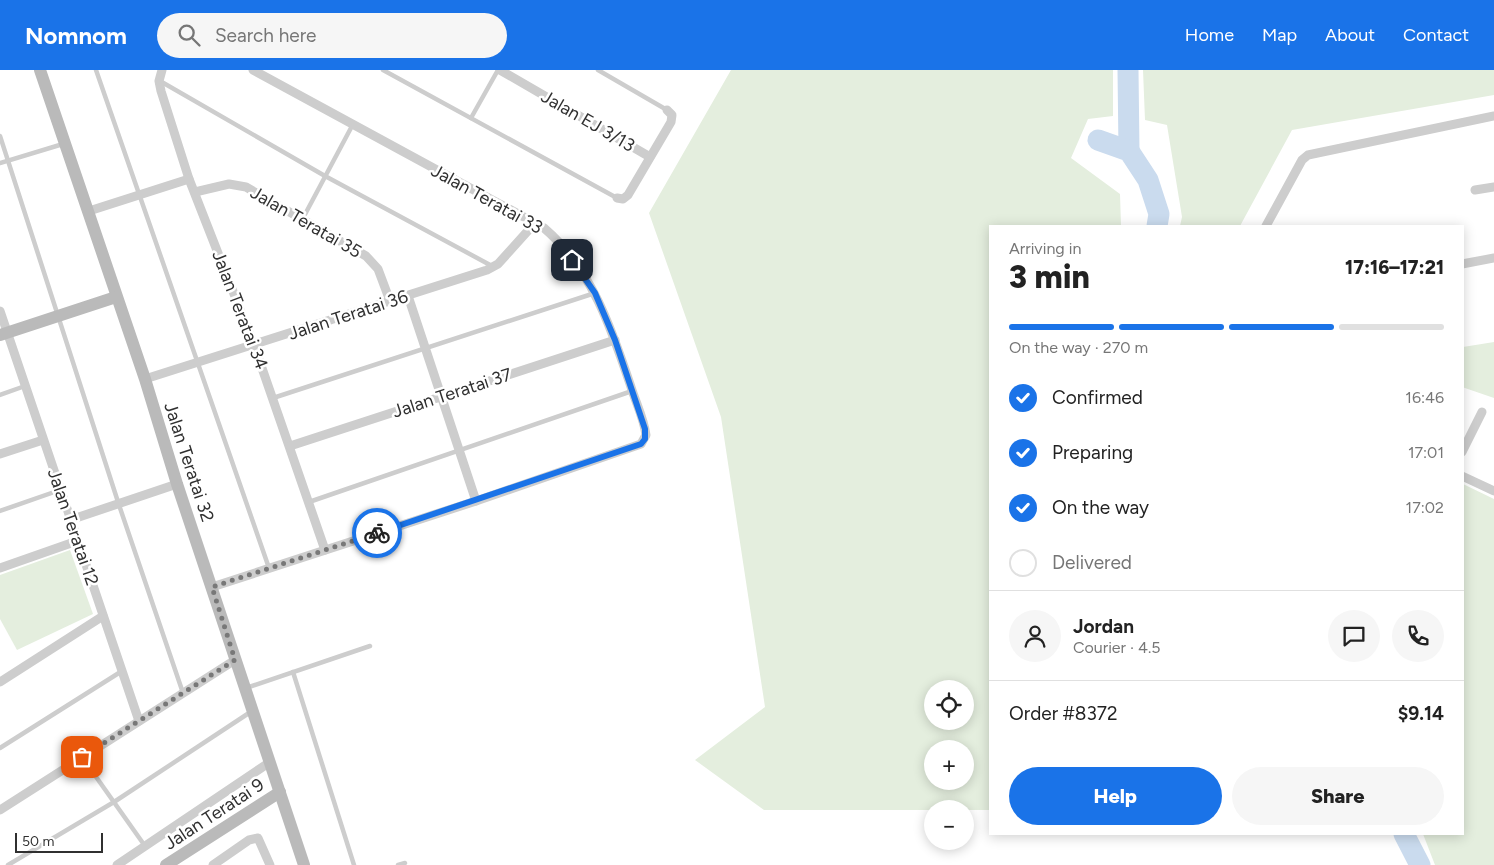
<!DOCTYPE html>
<meta charset="utf-8">
<style>
body{margin:0;font-family:Figtree,sans-serif;background:#f6f6f6;color:#222;height:100vh;display:flex;flex-direction:column;font-size:19px;white-space:nowrap}
*{box-sizing:border-box;margin:0}
p{font-size:16px;color:#767676}
.icon{flex:none;width:28px;height:28px;fill:none;stroke:currentColor;stroke-width:2;stroke-linecap:round;stroke-linejoin:round}
.map{position:relative;flex:1;overflow:hidden}
.sheet{position:absolute;left:989px;top:155px;width:475px;height:610px;display:flex;flex-direction:column;background:#fff;border-radius:0px;box-shadow:0 2px 12px #0003}
.sheet>*{flex:none}
.tools{position:absolute;left:924px;top:610px;display:grid;gap:10px}
.tools a{display:grid;place-items:center;width:50px;height:50px;border-radius:50%;background:#fff;box-shadow:0 2px 12px #0003;font-size:25px}
.scale{position:absolute;left:15px;bottom:12px;width:88px;box-sizing:border-box;padding-left:5px;border:2px solid #303030;border-top:0;font-size:14px;line-height:18px;white-space:nowrap;color:#303030;-webkit-text-stroke:4px #fff;paint-order:stroke}
.pin{position:absolute;display:grid;place-items:center;width:42px;height:42px;color:#fff;margin:-21px;border-radius:10px;box-shadow:0 2px 8px #0006}
.courier{position:absolute;display:grid;place-items:center;width:50px;height:50px;margin:-25px;border:4px solid #1a73e8;border-radius:50%;background:#fff;color:#222;box-shadow:0 1px 6px #0007}
.headline em{font-style:normal;font-weight:800}
.headline div{display:flex;flex-direction:column-reverse}
.headline{display:flex;align-items:center;justify-content:space-between;height:85px;padding:0 20px}
h1{font-size:32px;font-weight:800;line-height:38px}
.bar{display:grid;grid-template-columns:repeat(4,1fr);gap:8px 5px;align-content:center;height:60px;padding:0 20px}
.bar i{height:6px;border-radius:4px;background:#e0e0e0}
.bar .selected{background:#1a73e8}
.bar p{grid-column:span 4}
.line{display:flex;align-items:center;gap:12px;padding:0 20px;border-top:1px solid #e0e0e0}
.line div{flex:1}
.round{display:grid;place-items:center;flex:none;width:52px;height:52px;border-radius:26px;background:#f6f6f6}
ol{padding:0 20px;list-style:none}
li{display:flex;align-items:center;gap:15px;height:55px}
li p{margin-inline-start:auto}
li .icon{padding:5px;border-radius:50%;background:#1a73e8;color:#fff;stroke-width:4}
li:last-child{color:#767676}
li i{width:28px;height:28px;border:2px solid #e0e0e0;border-radius:50%}
.button{display:flex;gap:10px;margin-top:auto;padding:10px 20px}
.button a{flex:1;height:58px;border-radius:30px;background:#1a73e8;color:#fff;font-size:20px;font-weight:800;line-height:58px;text-align:center}
.button a+a{background:#f6f6f6;color:#222}
header{display:flex;align-items:center;gap:30px;box-sizing:border-box;height:70px;padding:0 25px;background:#1a73e8;color:#fff}
header strong{font-size:24px}
nav{display:flex;gap:28px;margin-inline-start:auto;font-size:18px}
.search{width:350px;height:45px;background:#f6f6f6;display:flex;align-items:center;gap:12px;box-sizing:border-box;padding:0 18px;border-radius:28px;color:#767676;font-size:19px}
.map>svg:first-child{display:block}
.green{fill:#e4eede;fill-rule:evenodd}
.lines{fill:none;stroke-linecap:round;stroke-linejoin:round}
.river{stroke:#cadbee;stroke-width:21}
.lane{stroke:#cdcdcd;stroke-width:4.5}
.street{stroke:#cdcdcd;stroke-width:9}
.secondary{stroke:#bababa;stroke-width:12}
.done{stroke:#787878;stroke-width:5;stroke-dasharray:0 9}
.route{stroke:#1a73e8;stroke-width:6}
.labels{text-anchor:middle;stroke-width:5;stroke-linejoin:round;paint-order:stroke}
.street-label{font-size:18px;fill:#303030;stroke:#fff}
</style>
<header>
<strong>Nomnom</strong>
<div class="search"><svg class="icon" aria-label="search" viewBox="0 0 24 24"><circle cx="10" cy="10" r="6"/><path d="M15 15l6 6"/></svg>Search here</div>
<nav><a>Home</a><a>Map</a><a>About</a><a>Contact</a></nav>
</header>
<div class="map">
<svg width="1494" height="795" viewBox="0 0 1494 795">
<rect width="100%" height="100%" fill="#fff"/>
<!-- green -->
<g class="green">
<path d="M731,0H1113V46L1088,49L1071,88L1120,124L1121,156H990V740H764L695,690L765,637L721,347L649,143ZM932,619H965V651H932ZM932,679H965V711H932Z"/>
<path d="M1143,0H1494V25L1292,60L1240,156H1180L1182,147L1167,55L1145,50Z"/>
<path d="M1494,272V328L1462,317L1463,277Z"/>
<path d="M1463,414L1494,429V795H1435L1423,764H1462Z"/>
<path d="M70,480L93,544L17,580L0,549V505Z"/>
</g>
<g class="lines">
<!-- river -->
<g class="river">
<path d="M1128,0L1129,81"/>
<path d="M1098,70L1129,81L1148,110L1159,144L1157,156"/>
<path d="M1404,764L1420,795"/>
</g>
<!-- lane -->
<g class="lane">
<path d="M96,0L269,498"/>
<path d="M383,0L617,128"/>
<path d="M598,0L667,40"/>
<path d="M160,11L325,106L492,196"/>
<path d="M471,48L498,0"/>
<path d="M0,66L119,435L183,623"/>
<path d="M0,93L63,74"/>
<path d="M302,150L352,56"/>
<path d="M0,325L25,316"/>
<path d="M273,328L595,223"/>
<path d="M309,432L632,321"/>
<path d="M0,441L60,420"/>
<path d="M293,602L354,795"/>
<path d="M246,618L370,576"/>
<path d="M0,678L122,601"/>
<path d="M82,687L145,776"/>
<path d="M8,795L114,732L252,641"/>
<path d="M398,795L405,793"/>
</g>
<!-- street -->
<g class="street">
<path d="M162,0L159,11L161,21L189,109L254,275L325,480"/>
<path d="M500,0L650,87"/>
<path d="M1475,120L1494,117"/>
<path d="M195,122L229,114L246,117L366,186L378,199L390,231"/>
<path d="M617,128L623,129L628,125L671,52L672,45L667,40"/>
<path d="M89,141L189,109"/>
<path d="M1266,156L1302,90L1308,85L1494,46"/>
<path d="M1462,194L1494,188"/>
<path d="M408,226L476,431"/>
<path d="M0,241L139,651"/>
<path d="M145,309L487,200L498,194L534,154"/>
<path d="M290,376L615,270"/>
<path d="M1462,382L1482,342"/>
<path d="M0,384L43,370"/>
<path d="M1462,406L1494,421"/>
<path d="M70,450L177,414"/>
<path d="M0,498L77,471"/>
<path d="M212,517L476,431L641,374L646,365C644,349 636,333 631,317C612,260 592,199 544,158L253,0"/>
<path d="M0,612L103,546"/>
<path d="M0,740L235,590"/>
<path d="M117,795L270,692"/>
<path d="M213,795L249,770L258,768L270,795"/>
</g>
<!-- secondary -->
<g class="secondary">
<path d="M40,0L145,309L177,414L304,795"/>
<path d="M0,265L116,227"/>
<path d="M166,795L280,722"/>
</g>
</g>
<g class="lines">
<!-- done -->
<path class="done" d="M82,687L235,590L212,517L377,463"/>
<!-- route -->
<path class="route" d="M377,463L641,374L645,369V359L615,270L595,223L572,190"/>
</g>
<g class="labels">
<!-- street labels -->
<g class="street-label">
<text transform="translate(588 51) rotate(30)" y="6">Jalan EJ 3/13</text>
<text transform="translate(487 129) rotate(29)" y="6">Jalan Teratai 33</text>
<text transform="translate(306 152) rotate(30)" y="6">Jalan Teratai 35</text>
<text transform="translate(240 240) rotate(69)" y="6">Jalan Teratai 34</text>
<text transform="translate(348 245) rotate(-18)" y="6">Jalan Teratai 36</text>
<text transform="translate(452 323) rotate(-18)" y="6">Jalan Teratai 37</text>
<text transform="translate(189 392) rotate(72)" y="6">Jalan Teratai 32</text>
<text transform="translate(73 457) rotate(71)" y="6">Jalan Teratai 12</text>
<text transform="translate(214 744) rotate(-33)" y="6">Jalan Teratai 9</text>
</g>
</g>
</svg>
<div class="tools">
<a><svg class="icon" aria-label="locate" viewBox="0 0 24 24"><circle cx="12" cy="12" r="6"/><path d="M12 2v4M12 18v4M2 12h4M18 12h4"/></svg></a>
<a>+</a>
<a>−</a>
</div>
<div class="scale">50 m</div>
<div class="pin" style="left:82px;top:687px;background:#ea580c"><svg class="icon" aria-label="bag" viewBox="0 0 24 24"><path d="M5 8h14l-1 12H6zM9 8a3 3 0 0 1 6 0"/></svg></div>
<div class="pin" style="left:572px;top:190px;background:#1f2937"><svg class="icon" aria-label="home" viewBox="0 0 24 24"><path d="M3 11l9-7 9 7M6 9v11h12V9"/></svg></div>
<div class="courier" style="left:377px;top:463px"><svg class="icon" aria-label="bike" viewBox="0 0 24 24"><circle cx="6" cy="16" r="4"/><circle cx="18" cy="16" r="4"/><path d="M6 16l4-8h5l3 8M10 8l3 8H6M13 5h3"/></svg></div>
<section class="sheet">
<div class="headline"><div><h1>3 min</h1><p>Arriving in</p></div><em>17:16–17:21</em></div>
<div class="bar"><i class="selected"></i><i class="selected"></i><i class="selected"></i><i></i><p>On the way · 270 m</p></div>
<ol>
<li><svg class="icon" aria-label="check" viewBox="0 0 24 24"><path d="M5 12l5 5 9-10"/></svg>Confirmed<p>16:46</p></li>
<li><svg class="icon" aria-label="check" viewBox="0 0 24 24"><path d="M5 12l5 5 9-10"/></svg>Preparing<p>17:01</p></li>
<li><svg class="icon" aria-label="check" viewBox="0 0 24 24"><path d="M5 12l5 5 9-10"/></svg>On the way<p>17:02</p></li>
<li><i></i>Delivered</li>
</ol>
<div class="line" style="height:90px"><a class="round"><svg class="icon" aria-label="person" viewBox="0 0 24 24"><circle cx="12" cy="8" r="4"/><path d="M4 21q1-7 8-7t8 7"/></svg></a><div><b>Jordan</b><p>Courier · 4.5</p></div><a class="round"><svg class="icon" aria-label="chat" viewBox="0 0 24 24"><path d="M4 5h16v11H9l-5 4z"/></svg></a><a class="round"><svg class="icon" aria-label="phone" viewBox="0 0 24 24"><path d="M5 4h4l2 5-3 2q2 4 5 5l2-3 5 2v4C11 20 4 13 5 4z"/></svg></a></div>
<div class="line" style="height:65px"><div>Order #8372</div><b>$9.14</b></div>
<div class="button"><a>Help</a><a>Share</a></div>
</section>
</div>
